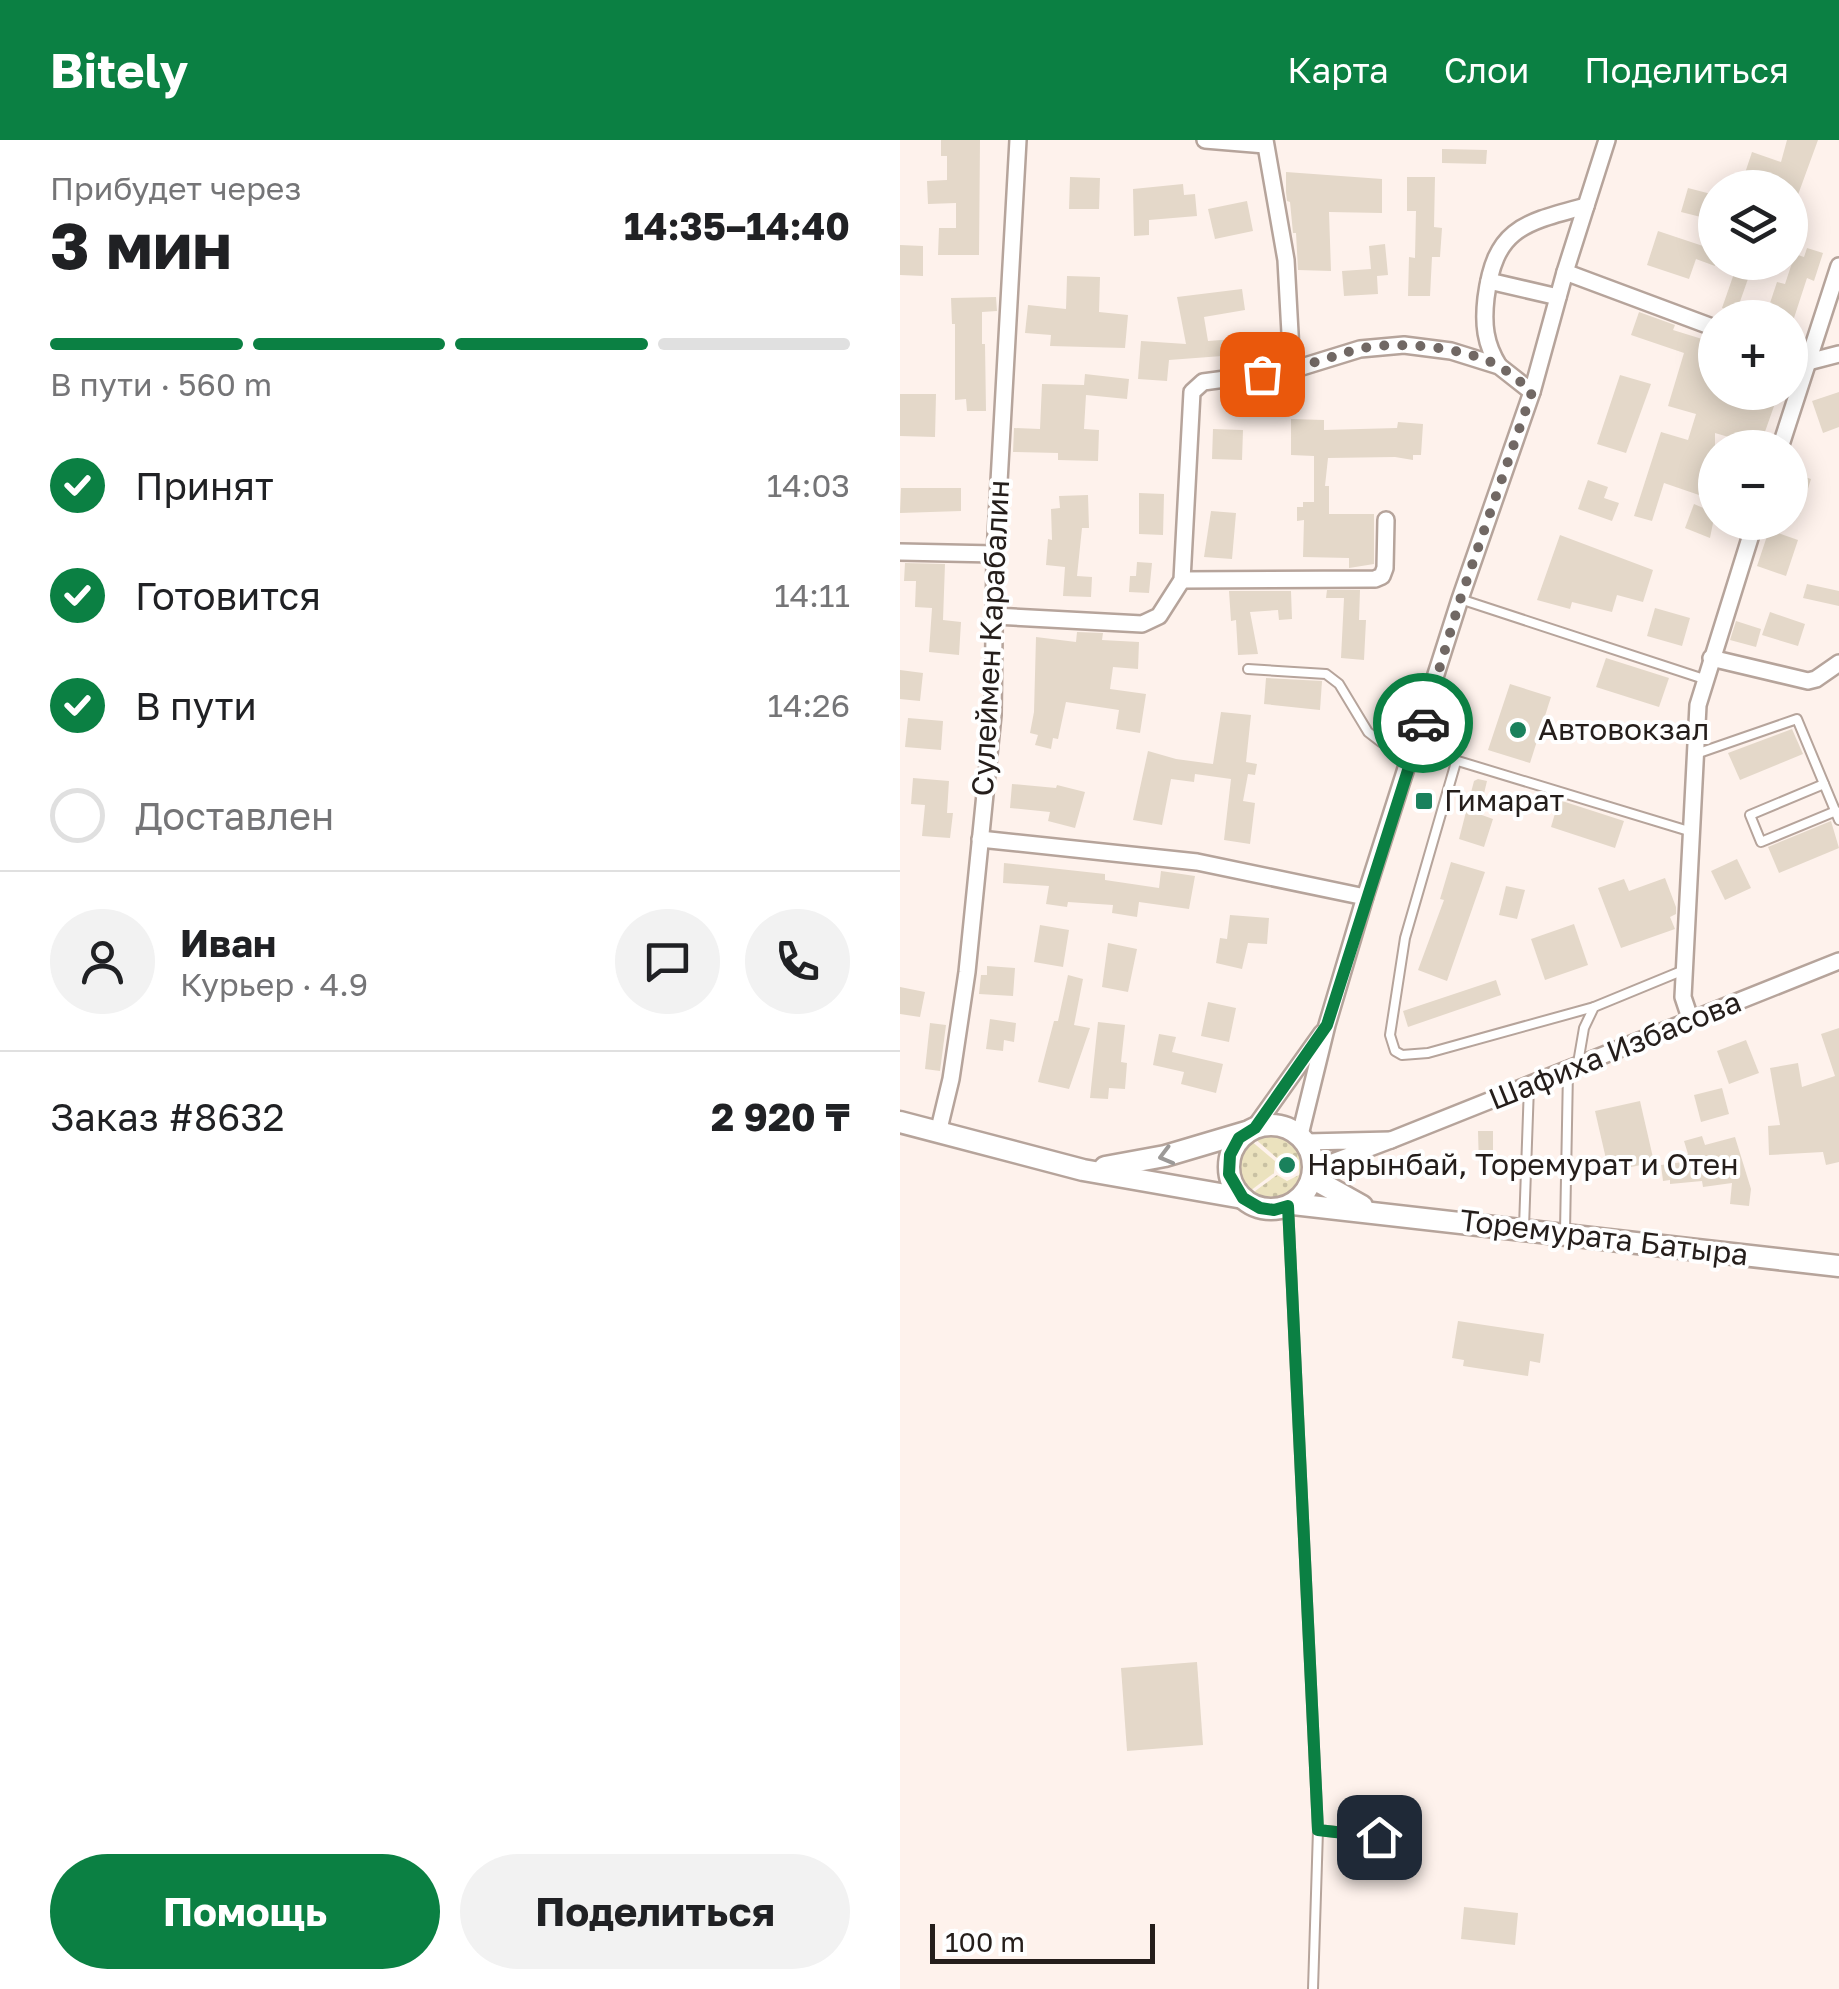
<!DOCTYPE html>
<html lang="ru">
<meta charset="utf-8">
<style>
body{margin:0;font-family:"Golos Text",sans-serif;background:#f2f2f2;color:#202124;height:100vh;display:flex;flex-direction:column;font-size:38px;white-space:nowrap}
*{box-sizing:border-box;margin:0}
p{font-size:32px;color:#757577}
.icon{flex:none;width:55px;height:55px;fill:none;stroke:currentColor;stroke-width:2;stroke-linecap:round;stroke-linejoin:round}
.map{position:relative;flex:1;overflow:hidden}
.sheet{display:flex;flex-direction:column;background:#fff;width:900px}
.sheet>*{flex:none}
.buttons{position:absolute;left:798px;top:30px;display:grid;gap:20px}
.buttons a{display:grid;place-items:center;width:110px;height:110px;border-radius:50%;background:#fff;box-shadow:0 5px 25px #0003;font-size:50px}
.scale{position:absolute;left:30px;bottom:25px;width:225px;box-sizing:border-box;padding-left:10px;border:5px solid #251e1b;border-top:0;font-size:28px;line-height:35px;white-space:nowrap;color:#251e1b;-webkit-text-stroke:8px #fff;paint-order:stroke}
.pin{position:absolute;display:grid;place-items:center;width:85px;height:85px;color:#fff;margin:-42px;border-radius:20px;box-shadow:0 5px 15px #0006}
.courier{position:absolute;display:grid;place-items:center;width:100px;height:100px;margin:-50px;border:8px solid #0b8043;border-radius:50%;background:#fff;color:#222;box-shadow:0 2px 12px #0007}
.head em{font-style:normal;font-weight:700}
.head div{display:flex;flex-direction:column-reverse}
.head{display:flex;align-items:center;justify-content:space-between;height:170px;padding:0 50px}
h1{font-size:65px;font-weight:700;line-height:75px}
.bar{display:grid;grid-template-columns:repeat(4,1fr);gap:15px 10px;align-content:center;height:120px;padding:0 50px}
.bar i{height:12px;border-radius:8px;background:#e0e0e0}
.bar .on{background:#0b8043}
.bar p{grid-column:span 4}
.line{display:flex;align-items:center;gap:25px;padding:0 50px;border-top:2px solid #e0e0e0}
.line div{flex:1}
.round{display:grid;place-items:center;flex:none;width:105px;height:105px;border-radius:52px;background:#f2f2f2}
ol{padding:0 50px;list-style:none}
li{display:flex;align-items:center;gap:30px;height:110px}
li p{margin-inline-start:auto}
li .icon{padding:10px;border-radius:50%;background:#0b8043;color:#fff;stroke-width:4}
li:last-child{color:#757577}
li i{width:55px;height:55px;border:5px solid #e0e0e0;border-radius:50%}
.primary-button{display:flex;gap:20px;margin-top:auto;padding:20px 50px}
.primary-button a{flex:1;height:115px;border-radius:60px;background:#0b8043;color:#fff;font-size:40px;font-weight:700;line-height:115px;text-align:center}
.primary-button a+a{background:#f2f2f2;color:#202124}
header{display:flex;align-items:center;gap:60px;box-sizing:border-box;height:140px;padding:0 50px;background:#0b8043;color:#fff}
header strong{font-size:48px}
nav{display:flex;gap:55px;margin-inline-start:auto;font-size:35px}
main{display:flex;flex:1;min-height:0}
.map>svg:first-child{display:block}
.green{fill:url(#green-dots)}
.building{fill:#e4d8c9}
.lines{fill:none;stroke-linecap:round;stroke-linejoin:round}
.lane-casing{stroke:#b6a49b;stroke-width:12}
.street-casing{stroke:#b6a49b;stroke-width:20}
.secondary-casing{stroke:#b6a49b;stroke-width:25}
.lane{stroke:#fff;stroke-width:8}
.street{stroke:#fff;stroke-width:15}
.secondary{stroke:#fff;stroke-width:20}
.oneway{stroke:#9d9a98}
.done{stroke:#716864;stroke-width:10;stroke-dasharray:0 18}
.route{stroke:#0b8043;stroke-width:12}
.poi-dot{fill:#1a815c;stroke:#fff;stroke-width:4}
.labels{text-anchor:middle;stroke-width:8;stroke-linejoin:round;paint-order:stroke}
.street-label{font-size:30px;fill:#251e1b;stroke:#fff}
.poi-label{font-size:30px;fill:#251e1b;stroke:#fff;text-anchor:start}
</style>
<header>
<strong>Bitely</strong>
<nav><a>Карта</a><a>Слои</a><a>Поделиться</a></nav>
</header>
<main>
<section class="sheet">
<div class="head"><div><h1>3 мин</h1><p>Прибудет через</p></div><em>14:35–14:40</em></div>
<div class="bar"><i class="on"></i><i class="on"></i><i class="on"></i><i></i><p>В пути · 560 m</p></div>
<ol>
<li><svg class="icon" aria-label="check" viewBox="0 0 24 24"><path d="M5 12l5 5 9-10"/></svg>Принят<p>14:03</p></li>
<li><svg class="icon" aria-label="check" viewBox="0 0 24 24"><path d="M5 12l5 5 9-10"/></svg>Готовится<p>14:11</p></li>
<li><svg class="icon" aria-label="check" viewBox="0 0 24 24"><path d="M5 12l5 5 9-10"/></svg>В пути<p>14:26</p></li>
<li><i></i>Доставлен</li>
</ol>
<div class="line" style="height:180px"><a class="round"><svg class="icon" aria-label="person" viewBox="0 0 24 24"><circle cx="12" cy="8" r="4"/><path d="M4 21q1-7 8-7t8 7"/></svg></a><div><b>Иван</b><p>Курьер · 4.9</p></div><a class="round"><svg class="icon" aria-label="chat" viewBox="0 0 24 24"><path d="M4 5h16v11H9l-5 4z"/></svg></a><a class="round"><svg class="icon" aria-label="phone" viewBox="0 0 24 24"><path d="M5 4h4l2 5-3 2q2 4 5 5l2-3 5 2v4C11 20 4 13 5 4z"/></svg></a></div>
<div class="line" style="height:130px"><div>Заказ #8632</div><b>2 920 ₸</b></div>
<div class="primary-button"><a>Помощь</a><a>Поделиться</a></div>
</section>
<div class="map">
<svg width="939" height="1849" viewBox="0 0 939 1849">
<defs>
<pattern id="green-dots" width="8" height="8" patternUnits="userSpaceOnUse" patternTransform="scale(2.5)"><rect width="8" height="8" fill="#ebe2be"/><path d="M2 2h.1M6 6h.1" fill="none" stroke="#c9c1a3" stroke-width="1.8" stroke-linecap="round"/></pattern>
</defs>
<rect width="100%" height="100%" fill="#fef2ec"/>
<!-- green -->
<g class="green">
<path d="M365,992C432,994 402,1085 351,1054L377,1035L387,1041L399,1035V1020L388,1013L378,1019L353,997Z"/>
<path d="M350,1000L375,1021L374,1033L350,1051C334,1034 335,1016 350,1000Z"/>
</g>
<!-- building -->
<g class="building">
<path d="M41,0H80L79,115H38L39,88H56V63L28,64L27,41L47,40V16H41Z"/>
<path d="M887,0H918L891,74L890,48L861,44L860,48H840L852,12L881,22Z"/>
<path d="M542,9L587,10L586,24L542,23Z"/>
<path d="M386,32L482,39V73L429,72L431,131L398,130L396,93H393L390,62L387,61L386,52Z"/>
<path d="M170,37L200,38L199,69H169Z"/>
<path d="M507,37H535L534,87L542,88L540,117H532L530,156H508L509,117L515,118L516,71H507Z"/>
<path d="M283,44L284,55L295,54L297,76L249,80V95L234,96L233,49Z"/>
<path d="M788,48L815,55V68L808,66L805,78L781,72Z"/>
<path d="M347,61L353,91L315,99L308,69Z"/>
<path d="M758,91L815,110V126L796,119L789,139L747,125Z"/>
<path d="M485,104L488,135L477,136L478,154L444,156L442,131L471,129L469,106Z"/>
<path d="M0,105L23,106V136L0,135Z"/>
<path d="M907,108L923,113L914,141L907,138L894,178H865L877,142L885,144L895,114L904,117Z"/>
<path d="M838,122H865L859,140L849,136L836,173L822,168Z"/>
<path d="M167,136L200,137L199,172L228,175L225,208L150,206L151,195L125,193L128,165L166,169Z"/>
<path d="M342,149L345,170L304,177L308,201L361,197L362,213L269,220L267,241L238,239L241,201L286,204L277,157Z"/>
<path d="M96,157L97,171L82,172V204H85L86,271H67L66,259L55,260V184H52L51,158Z"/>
<path d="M739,172L775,185L773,190L815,203V252L859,265L863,252H879L861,303L833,294L832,298L815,293V310L799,355L764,343L752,381L734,376L761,292L788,300L796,274L768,266L784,213L731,195Z"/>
<path d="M185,234L229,239L227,259L186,255L184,289L199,290L198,321L158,320V313L113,312L114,288L140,289L142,244L184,245Z"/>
<path d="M720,235L751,244L726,313L697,304Z"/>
<path d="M939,252V287L923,293L912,261Z"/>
<path d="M0,254H36L35,297L0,296Z"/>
<path d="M391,279L424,280V290L497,288L498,282L523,284L521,315H513V320L495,317L428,318L425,346H429V374H474V424L449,428V418L403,417L404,380L397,381V367H403V362H414V316L391,315Z"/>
<path d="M313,289L343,290L342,320L312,319Z"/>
<path d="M890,332L911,339L900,374L890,371Z"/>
<path d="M688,340L708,347L704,358L719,363L712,381L678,369Z"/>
<path d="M1,348H61V371L0,373Z"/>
<path d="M239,353L264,354L263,395L239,394Z"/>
<path d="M188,355L189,388H182L177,436L192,437L191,457L163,456L165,427L146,425L148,399L152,400L151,369L160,368L159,356Z"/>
<path d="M794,364L815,373L810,398L785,388Z"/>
<path d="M311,371L336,373L332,419L304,417Z"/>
<path d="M869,390L898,400L886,436L857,426Z"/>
<path d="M660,395L753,430L743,462L717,455L712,472L672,462L670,469L637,460Z"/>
<path d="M237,422L252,423L249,453L229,452L230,436H236Z"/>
<path d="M5,423L45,424L43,480L61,482L59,515L29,512L32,468L15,467L16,441H4Z"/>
<path d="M907,444L939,451V466L903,458Z"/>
<path d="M427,450H460L459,480H466L464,520L441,518L444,458H426Z"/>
<path d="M329,451H391L392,479L379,480L378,470L350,472L358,514L338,515L336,480L331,481Z"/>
<path d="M755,468L790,478L782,506L747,496Z"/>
<path d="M870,472L905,484L898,506L862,495Z"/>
<path d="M836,481L861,489L856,507L830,500Z"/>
<path d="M177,492L203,493L202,500L239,502L238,529L213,527L210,549L246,554L240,593L216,589L219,570L166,562L158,599L153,598L151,609L135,605L138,595L130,593L134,572L136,497L176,502Z"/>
<path d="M706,518L769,538L759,567L696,547Z"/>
<path d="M0,530L23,533L20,561L0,559Z"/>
<path d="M366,538L422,541L420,570L364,564Z"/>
<path d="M610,544L651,557L630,623L588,610Z"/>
<path d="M321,572L351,575L346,622L357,624L355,635L348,634L343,661L355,663L350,704L324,700L331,639L295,634L294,642L271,639L262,685L233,680L248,611L276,619L313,624Z"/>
<path d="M8,578L43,581L41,610L5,607Z"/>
<path d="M892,589L903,614L840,640L828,613Z"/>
<path d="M13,638L49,641L47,673H53L50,698L22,696L25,665L11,664Z"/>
<path d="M578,639L587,641L579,674L593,679L584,707L559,699L574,641Z"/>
<path d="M112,644L156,648L157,645L185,652L175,688L148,681L150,672L110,668Z"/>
<path d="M659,660L724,681L715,708L651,687Z"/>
<path d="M931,681L939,708L879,733L868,707Z"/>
<path d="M837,719L851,748L825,760L811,731Z"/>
<path d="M551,722L585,732L547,841L518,830L544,760L540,759Z"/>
<path d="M104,723L205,734V740L259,748L261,731L295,736L289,769L239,762L237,777L212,773L213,765L168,762L167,767L146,764L149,746L103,743Z"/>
<path d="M765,738L776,767V774L770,777L775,789L721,808L698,748L724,739L729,751Z"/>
<path d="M606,746L625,750L617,779L599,775Z"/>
<path d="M330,775L369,778L367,804L348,803L342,829L316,823L320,798L327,799Z"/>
<path d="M674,784L688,825L645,840L631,799Z"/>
<path d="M140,785L169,790L163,827L134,822Z"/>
<path d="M208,803L237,809L228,852L202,847Z"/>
<path d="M87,826L115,828L113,856L79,854L81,835H87Z"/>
<path d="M168,835L183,839L174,885L190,888L169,949L138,942L154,881H158Z"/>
<path d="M596,840L601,855L508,887L503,871Z"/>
<path d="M0,847L25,852L20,877L0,874Z"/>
<path d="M308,862L336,868L329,902L301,896Z"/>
<path d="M90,879L116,883L114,902L104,900L103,911L86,909Z"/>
<path d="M198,882L225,885L221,922L227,923L225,949L209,948L208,959L190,958Z"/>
<path d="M30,883L46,885L40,931L25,929Z"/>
<path d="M939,888V1022L926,1025L923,1012L869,1015L868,986L880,985L870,928L898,923L902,947L935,936L921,894Z"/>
<path d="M259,894L276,897L272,912L323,924L316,953L281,944L284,932L253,925Z"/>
<path d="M846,900L859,933L829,944L817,911Z"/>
<path d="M822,948L829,974L801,982L794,955Z"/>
<path d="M740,961L754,1022L709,1032L695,971Z"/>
<path d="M578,991H593V1027H579Z"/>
<path d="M802,996L805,1005L835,997L851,1049L849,1066L830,1064L832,1043L803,1047L802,1041L770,1044V1040L763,1041L761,1025L783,1022L782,1015L788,1014L784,1001Z"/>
<path d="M558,1181L644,1194L640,1223L630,1221L628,1236L563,1226L564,1220L552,1218Z"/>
<path d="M297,1522L303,1605L227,1611L221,1528Z"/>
<path d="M564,1767L618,1773L615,1805L561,1799Z"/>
</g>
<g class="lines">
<!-- lane casing -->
<g class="lane-casing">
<g id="lane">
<path d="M560,459L804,539"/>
<path d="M348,529L426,534L439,544L468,592L481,602L515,608L792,692"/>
<path d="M796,614L897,579L939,680"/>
<path d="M556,622L505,798L490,895L495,911L502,915L528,913L694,867"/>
<path d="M924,644L850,675L861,702L936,671"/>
<path d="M678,923L684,888L694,867L784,830"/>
<path d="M388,1066L418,1690L413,1849"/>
<path d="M624,1087L629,946"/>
<path d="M665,1091L668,931"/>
<path d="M418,1690L509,1700"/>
</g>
</g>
<!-- street casing -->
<g class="street-casing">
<g id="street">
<path d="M305,0L365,5"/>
<path d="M365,0L386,120L392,230"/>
<path d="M665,132L815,188"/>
<path d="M589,141L658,157"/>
<path d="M890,216L908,222L939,214"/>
<path d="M599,226C585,204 583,184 586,158C595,88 623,83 686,66"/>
<path d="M880,308L939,126"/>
<path d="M0,412L95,414"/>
<path d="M282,440L475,439L482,436L485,428L486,380"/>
<path d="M95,476L242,484L259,476L282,440L292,252L303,242L392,230L460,209L504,205L551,211L599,226L632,252"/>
<path d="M811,518L908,541L916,539L939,523"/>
<path d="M80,699L297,722L465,757"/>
<path d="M791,881L783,857L798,565L855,382"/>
<path d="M355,987L422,893"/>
<path d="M38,993L51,939L67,832L93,575L95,414L118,0"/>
<path d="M400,995L427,885L465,757L560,459L632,252L665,132L707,0"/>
<path d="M491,1000L939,821"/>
<path d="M406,1002L491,1000L414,1029"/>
</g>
</g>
<!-- secondary casing -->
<g class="secondary-casing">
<g id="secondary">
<path d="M0,982L183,1030L343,1058"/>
<circle cx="371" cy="1027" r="42"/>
<path d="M205,1027L265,1016L346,992"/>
<path d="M412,1038L462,1066"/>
<path d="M393,1064L939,1126"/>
</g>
</g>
<!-- lane -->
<use href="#lane" class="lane"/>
<!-- street -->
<use href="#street" class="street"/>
<!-- secondary -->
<use href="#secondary" class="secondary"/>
</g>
<!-- one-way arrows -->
<defs><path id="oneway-chevron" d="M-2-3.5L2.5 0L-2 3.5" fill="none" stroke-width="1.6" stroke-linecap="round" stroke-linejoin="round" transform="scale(2.5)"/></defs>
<use class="oneway" href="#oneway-chevron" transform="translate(266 1016) rotate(165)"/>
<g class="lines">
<!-- done -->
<path class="done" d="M362,234C400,229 425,218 459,209C497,200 569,207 602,228C613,235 623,244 632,252L560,460L523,583"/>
<!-- route -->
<path class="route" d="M479,1697L418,1690L388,1066L374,1070L360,1068L343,1058L329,1034L330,1015L339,998L355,988L427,885L523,583"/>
</g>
<!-- markers -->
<g class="poi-dot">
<circle cx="618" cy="590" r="10"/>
<rect x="514" y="651" width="20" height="20" rx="5"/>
<circle cx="387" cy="1025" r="10"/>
</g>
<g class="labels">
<!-- street labels -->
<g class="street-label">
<text transform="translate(91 498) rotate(-87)" y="10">Сулеймен Карабалин</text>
<text transform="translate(715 911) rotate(-22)" y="10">Шафиха Избасова</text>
<text transform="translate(704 1098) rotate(7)" y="10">Торемурата Батыра</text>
</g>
<!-- poi labels -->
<g class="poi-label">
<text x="638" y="600">Автовокзал</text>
<text x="544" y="671">Гимарат</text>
<text x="407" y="1035">Нарынбай, Торемурат и Отен</text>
</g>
</g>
</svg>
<div class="buttons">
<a><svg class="icon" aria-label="layers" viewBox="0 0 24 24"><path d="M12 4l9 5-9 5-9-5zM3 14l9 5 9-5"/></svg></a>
<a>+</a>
<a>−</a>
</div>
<div class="scale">100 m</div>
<div class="pin" style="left:362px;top:234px;background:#ea580c"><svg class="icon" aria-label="bag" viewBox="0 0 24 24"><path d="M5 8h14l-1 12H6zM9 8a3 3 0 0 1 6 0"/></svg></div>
<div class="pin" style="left:479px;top:1697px;background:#1f2937"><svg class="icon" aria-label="home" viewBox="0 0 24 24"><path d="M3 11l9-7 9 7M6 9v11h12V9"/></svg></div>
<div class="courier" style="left:523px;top:583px"><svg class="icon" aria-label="car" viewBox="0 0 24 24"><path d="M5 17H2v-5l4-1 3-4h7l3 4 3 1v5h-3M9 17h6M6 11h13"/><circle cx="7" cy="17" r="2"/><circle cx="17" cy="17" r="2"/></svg></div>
</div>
</main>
